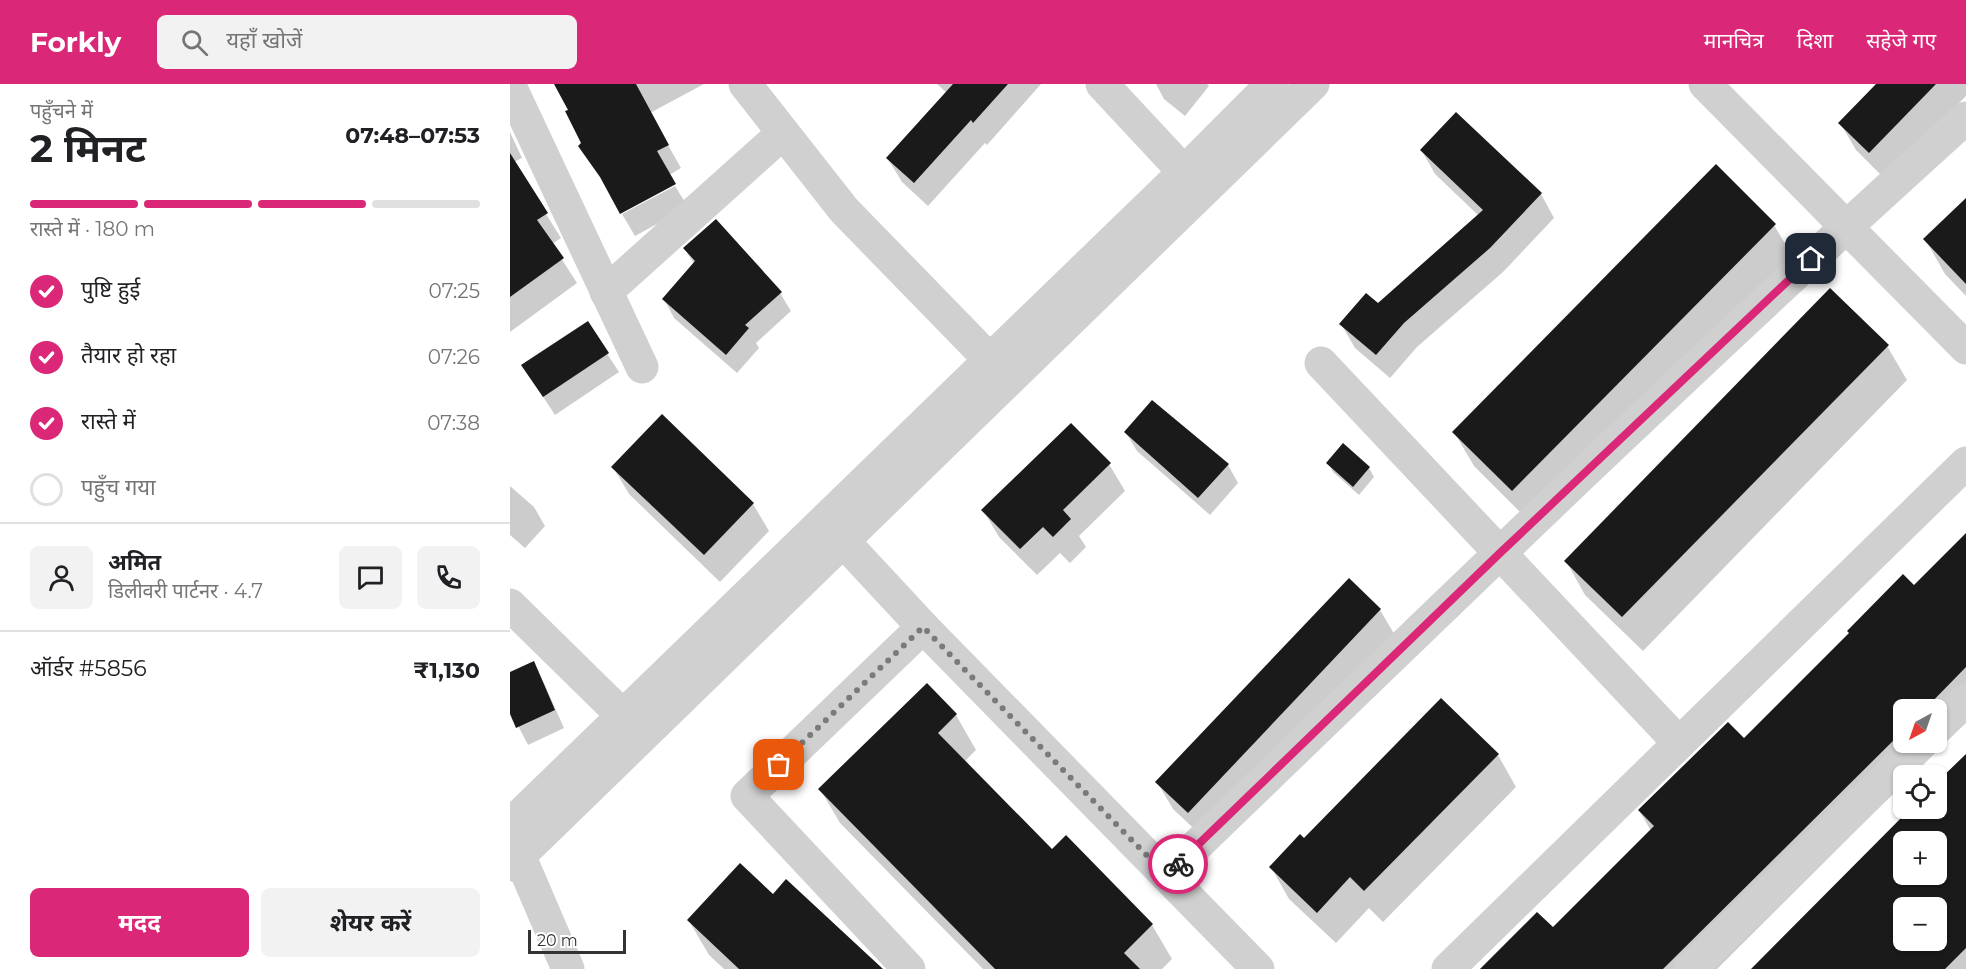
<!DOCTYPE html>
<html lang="hi">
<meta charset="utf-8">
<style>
body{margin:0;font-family:Montserrat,"Noto Sans Devanagari",sans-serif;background:#f2f2f2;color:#202124;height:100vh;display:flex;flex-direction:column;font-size:22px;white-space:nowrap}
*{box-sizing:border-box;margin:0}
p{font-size:20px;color:#757577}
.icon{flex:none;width:33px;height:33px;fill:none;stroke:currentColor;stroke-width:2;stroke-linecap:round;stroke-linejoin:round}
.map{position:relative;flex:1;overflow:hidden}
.details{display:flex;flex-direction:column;background:#fff;width:510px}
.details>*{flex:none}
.needle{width:39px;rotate:220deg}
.fabs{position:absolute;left:1383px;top:615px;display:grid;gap:12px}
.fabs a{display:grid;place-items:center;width:54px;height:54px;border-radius:9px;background:#fff;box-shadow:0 2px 4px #0004;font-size:30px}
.scale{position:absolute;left:18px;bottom:15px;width:98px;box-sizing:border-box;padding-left:6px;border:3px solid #333;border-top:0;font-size:16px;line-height:21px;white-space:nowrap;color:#333;-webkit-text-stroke:4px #fff;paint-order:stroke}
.pin{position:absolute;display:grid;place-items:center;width:51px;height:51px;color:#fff;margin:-26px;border-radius:12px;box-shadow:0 3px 9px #0006}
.courier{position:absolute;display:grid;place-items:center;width:60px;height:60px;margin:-30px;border:4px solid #db2777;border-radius:50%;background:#fff;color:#222;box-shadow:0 2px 8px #0007}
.head em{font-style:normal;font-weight:700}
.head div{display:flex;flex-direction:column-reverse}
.head{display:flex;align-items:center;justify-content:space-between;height:102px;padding:0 30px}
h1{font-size:39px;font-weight:700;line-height:45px}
.bar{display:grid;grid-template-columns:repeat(4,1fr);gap:9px 6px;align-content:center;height:72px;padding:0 30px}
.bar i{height:8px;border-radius:4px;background:#e0e0e0}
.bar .current{background:#db2777}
.bar p{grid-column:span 4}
.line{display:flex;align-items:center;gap:15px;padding:0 30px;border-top:2px solid #e0e0e0}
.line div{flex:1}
.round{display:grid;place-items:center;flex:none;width:63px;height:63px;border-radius:9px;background:#f2f2f2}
ol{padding:0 30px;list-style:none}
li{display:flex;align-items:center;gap:18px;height:66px}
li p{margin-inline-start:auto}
li .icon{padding:6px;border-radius:50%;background:#db2777;color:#fff;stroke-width:4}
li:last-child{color:#757577}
li i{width:33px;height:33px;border:3px solid #e0e0e0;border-radius:50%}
.action{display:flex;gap:12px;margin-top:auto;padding:12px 30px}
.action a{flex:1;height:69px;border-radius:9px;background:#db2777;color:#fff;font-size:24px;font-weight:700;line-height:69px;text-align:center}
.action a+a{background:#f2f2f2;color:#202124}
header{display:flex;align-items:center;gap:36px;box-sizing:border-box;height:84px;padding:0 30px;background:#db2777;color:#fff}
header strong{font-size:28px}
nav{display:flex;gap:33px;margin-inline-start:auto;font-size:21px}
.search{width:420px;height:54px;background:#f2f2f2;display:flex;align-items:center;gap:15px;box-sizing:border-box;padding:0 21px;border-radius:9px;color:#757577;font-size:22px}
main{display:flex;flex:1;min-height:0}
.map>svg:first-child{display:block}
.shadow{fill:#0003;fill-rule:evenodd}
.building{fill:#1a1a1a;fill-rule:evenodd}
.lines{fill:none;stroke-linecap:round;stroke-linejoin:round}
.minor{stroke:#d0d0d0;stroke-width:33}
.done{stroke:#7a7a7a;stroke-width:6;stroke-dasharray:0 10.8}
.route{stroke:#db2777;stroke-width:8}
</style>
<header>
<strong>Forkly</strong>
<div class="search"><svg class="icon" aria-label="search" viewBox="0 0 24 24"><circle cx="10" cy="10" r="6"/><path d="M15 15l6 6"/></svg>यहाँ खोजें</div>
<nav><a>मानचित्र</a><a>दिशा</a><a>सहेजे गए</a></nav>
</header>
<main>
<section class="details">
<div class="head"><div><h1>2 मिनट</h1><p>पहुँचने में</p></div><em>07:48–07:53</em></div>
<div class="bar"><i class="current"></i><i class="current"></i><i class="current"></i><i></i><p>रास्ते में · 180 m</p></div>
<ol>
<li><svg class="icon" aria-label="check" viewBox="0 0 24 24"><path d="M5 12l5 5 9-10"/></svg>पुष्टि हुई<p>07:25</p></li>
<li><svg class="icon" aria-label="check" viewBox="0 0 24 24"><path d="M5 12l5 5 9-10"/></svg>तैयार हो रहा<p>07:26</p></li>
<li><svg class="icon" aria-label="check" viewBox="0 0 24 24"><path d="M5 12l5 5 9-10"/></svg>रास्ते में<p>07:38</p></li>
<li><i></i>पहुँच गया</li>
</ol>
<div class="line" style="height:108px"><a class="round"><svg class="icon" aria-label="person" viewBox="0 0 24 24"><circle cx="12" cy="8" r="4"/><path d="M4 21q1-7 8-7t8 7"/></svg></a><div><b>अमित</b><p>डिलीवरी पार्टनर · 4.7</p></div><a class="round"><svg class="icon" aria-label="chat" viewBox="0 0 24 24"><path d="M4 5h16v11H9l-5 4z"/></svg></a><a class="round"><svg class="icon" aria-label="phone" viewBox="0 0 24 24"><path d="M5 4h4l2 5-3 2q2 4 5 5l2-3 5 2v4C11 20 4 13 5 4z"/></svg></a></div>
<div class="line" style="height:78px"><div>ऑर्डर #5856</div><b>₹1,130</b></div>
<div class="action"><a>मदद</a><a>शेयर करें</a></div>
</section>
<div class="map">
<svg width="1456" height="885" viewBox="0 0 1456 885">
<rect width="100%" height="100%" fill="#fff"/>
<!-- shadow -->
<g class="shadow">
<path d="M46,0H194L140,29L171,84L159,91L102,111L70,62L112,35Z"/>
<path d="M427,0H531L477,61L475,59L418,122L392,98L378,75L437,9Z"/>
<path d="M646,0H697L699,2L675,32L654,15Z"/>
<path d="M1368,0H1456V12L1375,95L1346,66L1330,39Z"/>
<path d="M0,48L12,74L0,80Z"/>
<path d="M912,67L1031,110L1044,134L993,188L907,263L880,294L845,264L831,240L868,221L969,132L925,90Z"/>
<path d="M165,102L178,123L125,152L112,130Z"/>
<path d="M0,107L36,130L51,154L42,160L67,199L0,248Z"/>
<path d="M1456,116V212L1435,190L1415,155Z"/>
<path d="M1264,141L1284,175L1022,440L964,382L944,348Z"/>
<path d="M175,165L270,209L281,227L246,259L249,264L227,289L164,234L154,215L184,180Z"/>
<path d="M77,239L109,288L45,331L13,282Z"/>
<path d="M1377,262L1397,296L1133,567L1075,511L1056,477Z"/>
<path d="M616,349L718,381L728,399L700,431L627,367Z"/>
<path d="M818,379L859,384L864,393L849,411L823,388Z"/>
<path d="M599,380L615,407L569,452L576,463L560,479L550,469L527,491L489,453L473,426Z"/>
<path d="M103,383L243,420L259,447L210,498L119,410Z"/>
<path d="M0,402L24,423L35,442L15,464L0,451Z"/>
<path d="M1456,451V637L1207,885H972L1043,845L1141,747L1129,726L1234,656L1404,503ZM1394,626H1426V658H1394Z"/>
<path d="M870,526L886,553L695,755L663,725L647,698Z"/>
<path d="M23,579L33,597L54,644L18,661L0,626V590Z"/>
<path d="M417,601L446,631L466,666L454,678L542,767L556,753L642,841L662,875L652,885H473L330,739L310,705Z"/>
<path d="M988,671L1006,703L873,838L859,824L826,859L779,815L761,783L794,756Z"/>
<path d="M1456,672V885H1243L1426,724V702ZM1394,758H1426V790H1394ZM1394,824H1426V856H1394Z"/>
<path d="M263,812L371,885H214L199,871L179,837Z"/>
</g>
<!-- building -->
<g class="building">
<path d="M44,0H126L159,61L147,67L166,100L110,130L90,93L68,62L71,59L55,27L58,26Z"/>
<path d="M443,0H498L463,39L461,36L404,99L376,74Z"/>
<path d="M1366,0H1426L1359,69L1328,39Z"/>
<path d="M946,28L1032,109L980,164L894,239L866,271L829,240L856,209L868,219L973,126L910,66Z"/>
<path d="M0,69L38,129L27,136L54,174L0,213Z"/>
<path d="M1206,80L1266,140L1002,407L942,348Z"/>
<path d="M1456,114V200L1413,155Z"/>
<path d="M206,135L272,208L235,241L239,244L216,271L152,215L185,177L173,164Z"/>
<path d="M1320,204L1379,261L1112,533L1054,477Z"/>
<path d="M78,237L99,269L33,313L11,281Z"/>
<path d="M642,316L719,380L688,414L614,348Z"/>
<path d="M152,330L244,419L194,471L101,383Z"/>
<path d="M561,339L601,379L553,426L561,435L543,453L533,443L510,465L471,426Z"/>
<path d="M833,359L860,383L843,403L816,379Z"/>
<path d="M1456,449V583L1414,626H1394V646L1153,885H970L1027,828L1043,843L1144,742L1128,726L1218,638L1234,654L1339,549L1337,547L1393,490L1404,501Z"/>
<path d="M839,494L871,525L678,729L645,698Z"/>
<path d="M24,577L45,626L6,644L0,630V588Z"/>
<path d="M417,599L447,630L428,649L542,765L556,751L643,840L614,869L630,885H485L308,705Z"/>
<path d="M931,614L989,670L854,807L840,793L807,829L759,783L790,750L794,754Z"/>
<path d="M1456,670V864L1435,885H1241L1401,724H1426V699ZM1394,758H1426V790H1394ZM1394,824H1426V856H1394Z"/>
<path d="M230,779L263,810L276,795L373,885H229L177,836Z"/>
</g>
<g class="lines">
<!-- minor -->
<g class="minor">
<path d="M235,0L334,126L480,276"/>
<path d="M592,0L674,88"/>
<path d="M1195,0L1456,264"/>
<path d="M0,2L132,283"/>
<path d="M96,208L273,49"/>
<path d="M811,279L1169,659"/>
<path d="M334,458L413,543"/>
<path d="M0,521L112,631L125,648"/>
<path d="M1426,645L1456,616"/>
<path d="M0,741L674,88L762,0"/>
<path d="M9,771L58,885"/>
<path d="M0,781L803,0"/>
<path d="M656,791C920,536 1183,280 1456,34"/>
<path d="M399,885L237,712L413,543L748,885"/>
<path d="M938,885L1456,379"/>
<path d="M1180,885L1413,658"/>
</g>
</g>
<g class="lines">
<!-- done -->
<path class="done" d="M269,681L413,543L656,791L668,780"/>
<!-- route -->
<path class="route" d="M668,780L990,469L1301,175"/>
</g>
</svg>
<div class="fabs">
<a><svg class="needle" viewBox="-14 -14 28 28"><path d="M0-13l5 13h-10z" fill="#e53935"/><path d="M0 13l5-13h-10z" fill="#757577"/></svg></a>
<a><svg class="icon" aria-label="locate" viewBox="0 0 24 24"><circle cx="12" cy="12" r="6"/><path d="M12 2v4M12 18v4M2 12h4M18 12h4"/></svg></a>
<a>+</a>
<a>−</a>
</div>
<div class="scale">20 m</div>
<div class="pin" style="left:269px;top:681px;background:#ea580c"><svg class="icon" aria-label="bag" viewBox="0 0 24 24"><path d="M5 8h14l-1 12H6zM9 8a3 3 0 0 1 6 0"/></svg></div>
<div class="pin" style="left:1301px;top:175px;background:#1f2937"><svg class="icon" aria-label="home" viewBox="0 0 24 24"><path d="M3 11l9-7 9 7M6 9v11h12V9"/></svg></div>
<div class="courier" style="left:668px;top:780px"><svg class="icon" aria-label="bike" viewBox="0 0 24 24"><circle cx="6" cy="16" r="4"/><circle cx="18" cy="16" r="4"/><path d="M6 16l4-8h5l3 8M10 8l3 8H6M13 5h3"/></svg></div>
</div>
</main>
